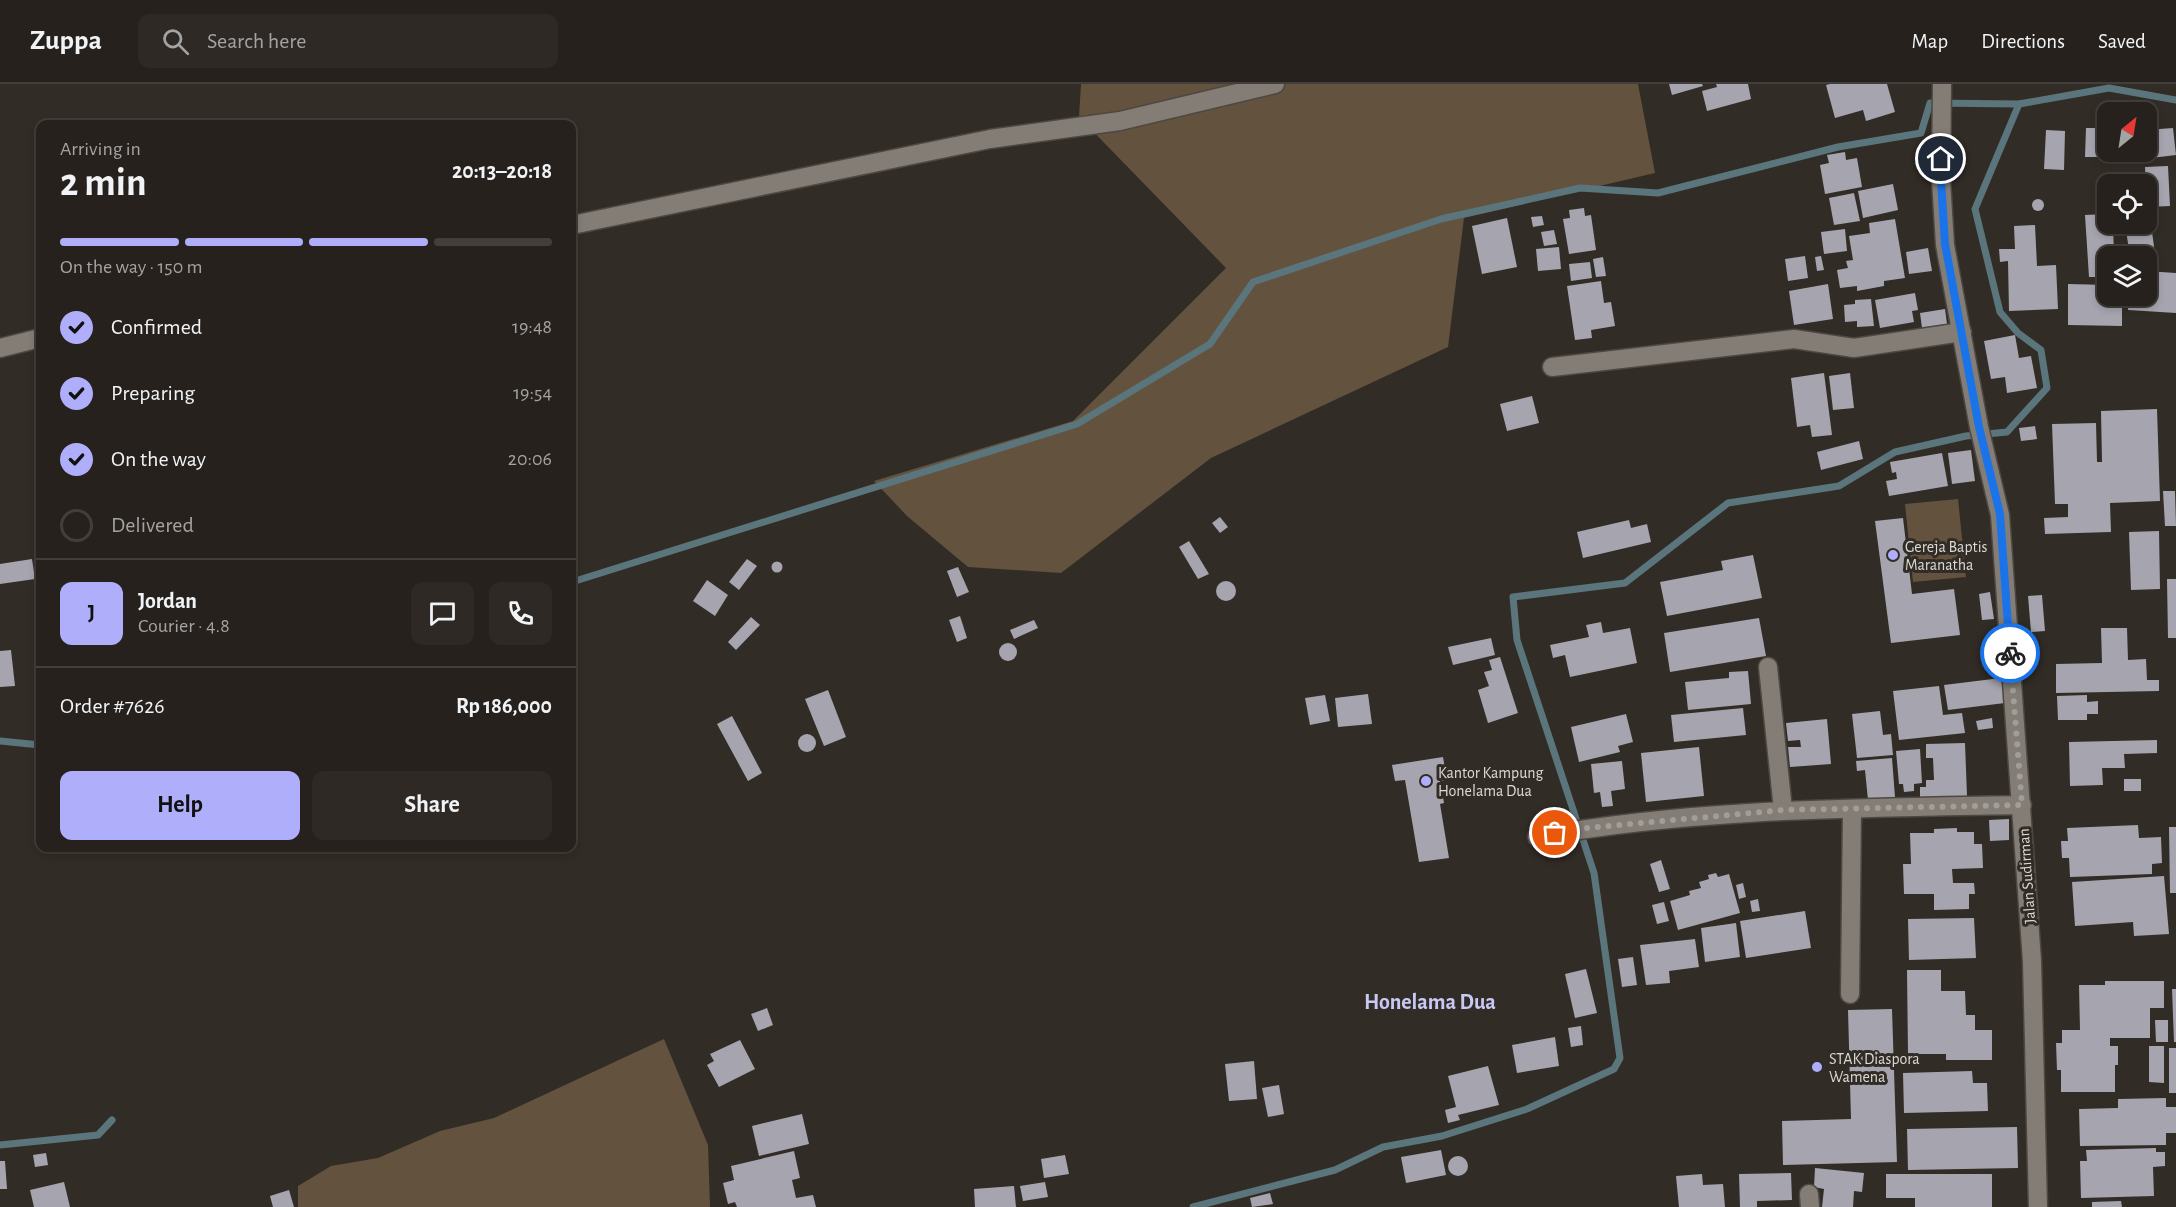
<!DOCTYPE html>
<meta charset="utf-8">
<style>
body{margin:0;font-family:"Alegreya Sans",sans-serif;background:#2e2925;color:#f1f3f6;height:100vh;display:flex;flex-direction:column;font-size:22px;white-space:nowrap}
*{box-sizing:border-box;margin:0}
p{font-size:20px;color:#a4a3a3}
.icon{flex:none;width:33px;height:33px;fill:none;stroke:currentColor;stroke-width:2;stroke-linecap:round;stroke-linejoin:round}
.map{position:relative;flex:1;overflow:hidden}
.side{position:absolute;left:36px;top:36px;width:540px;height:732px;display:flex;flex-direction:column;background:#26211c;border-radius:12px;box-shadow:0 3px 9px #0003,0 0 0 2px #423e3b}
.side>*{flex:none}
.needle{width:39px;rotate:30deg}
.buttons{position:absolute;left:2097px;top:18px;display:grid;gap:12px}
.buttons a{display:grid;place-items:center;width:60px;height:60px;border-radius:12px;background:#26211c;box-shadow:0 3px 9px #0003,0 0 0 2px #423e3b;font-size:30px}
.pin{position:absolute;display:grid;place-items:center;width:51px;height:51px;color:#fff;margin:-26px;border:3px solid #fff;border-radius:50%;box-shadow:0 2px 6px #0007}
.courier{position:absolute;display:grid;place-items:center;width:60px;height:60px;margin:-30px;border:4px solid #1a73e8;border-radius:50%;background:#fff;color:#222;box-shadow:0 2px 8px #0007}
.headline em{font-style:normal;font-weight:700}
.headline div{display:flex;flex-direction:column-reverse}
.headline{display:flex;align-items:center;justify-content:space-between;height:102px;padding:0 24px}
h1{font-size:39px;font-weight:700;line-height:45px}
.bar{display:grid;grid-template-columns:repeat(4,1fr);gap:9px 6px;align-content:center;height:72px;padding:0 24px}
.bar i{height:8px;border-radius:4px;background:#423e3b}
.bar .current{background:#aeaefb}
.bar p{grid-column:span 4}
.line{display:flex;align-items:center;gap:15px;padding:0 24px;border-top:2px solid #423e3b}
.line div{flex:1}
.round{display:grid;place-items:center;flex:none;width:63px;height:63px;border-radius:12px;background:#2e2925}
ol{padding:0 24px;list-style:none}
li{display:flex;align-items:center;gap:18px;height:66px}
li p{margin-inline-start:auto}
li .icon{padding:6px;border-radius:50%;background:#aeaefb;color:#111;stroke-width:4}
li:last-child{color:#a4a3a3}
li i{width:33px;height:33px;border:3px solid #423e3b;border-radius:50%}
.action{display:flex;gap:12px;margin-top:auto;padding:12px 24px}
.action a{flex:1;height:69px;border-radius:12px;background:#aeaefb;color:#111;font-size:24px;font-weight:700;line-height:69px;text-align:center}
.action a+a{background:#2e2925;color:#f1f3f6}
header{display:flex;align-items:center;gap:36px;box-sizing:border-box;height:84px;padding:0 30px;background:#26211c;border-bottom:2px solid #423e3b}
header strong{font-size:28px}
nav{display:flex;gap:33px;margin-inline-start:auto;font-size:21px}
.search{width:420px;height:54px;background:#2e2925;display:flex;align-items:center;gap:15px;box-sizing:border-box;padding:0 21px;border-radius:12px;color:#a4a3a3;font-size:22px}
.map>svg:first-child{display:block}
.green{fill:#63523e}
.lines{fill:none;stroke-linecap:round;stroke-linejoin:round}
.stream{stroke:#5b757c;stroke-width:7}
.building{fill:#a6a5af}
.minor-casing{stroke:#4d4843;stroke-width:21}
.minor{stroke:#847d76;stroke-width:18}
.done{stroke:#a19d98;stroke-width:6;stroke-dasharray:0 10.8}
.route{stroke:#1a73e8;stroke-width:8}
.poi-dot{fill:#aeaefb;stroke:#322c26;stroke-width:2}
.labels{text-anchor:middle;stroke-width:6;stroke-linejoin:round;paint-order:stroke}
.poi-label{font-size:16px;fill:#dddad6;stroke:#322c26;text-anchor:start}
.street-label{font-size:16px;fill:#dddad6;stroke:#322c26}
.district-label{font-size:22px;font-weight:bold;fill:#c7c8f3;stroke:#322c26}
</style>
<header>
<strong>Zuppa</strong>
<div class="search"><svg class="icon" aria-label="search" viewBox="0 0 24 24"><circle cx="10" cy="10" r="6"/><path d="M15 15l6 6"/></svg>Search here</div>
<nav><a>Map</a><a>Directions</a><a>Saved</a></nav>
</header>
<div class="map">
<svg width="2176" height="1123" viewBox="0 0 2176 1123">
<rect width="100%" height="100%" fill="#322c26"/>
<!-- green -->
<g class="green">
<path d="M1081,0H1638L1655,89L1464,134L1448,263L1211,374L1061,489L968,483L907,432L874,397L1073,337L1226,184L1079,33Z"/>
<path d="M1958,415L1966,493L1913,498L1905,420Z"/>
<path d="M664,955L708,1061L710,1123H298V1102L331,1082L378,1074L440,1047L494,1034Z"/>
</g>
<g class="lines">
<!-- stream -->
<g class="stream">
<path d="M572,498L1077,340L1210,260L1253,198L1441,135L1580,104L1658,109L1838,63L1921,49L1930,19L2019,20"/>
<path d="M0,657L40,661"/>
<path d="M0,1061L98,1051L112,1036"/>
<path d="M1193,1123L1335,1086L1383,1063L1442,1052L1527,1025L1614,985L1620,974L1594,789L1517,556L1513,513L1625,499L1728,419L1839,402L1895,368L1966,352L2007,348L2047,304L2041,266L2018,249L2000,228L1975,125L2019,20L2109,4L2176,16"/>
</g>
</g>
<!-- building -->
<g class="building">
<path d="M1669,0H1702L1703,2L1672,11Z"/>
<path d="M1716,0H1748L1751,15L1707,27L1702,7L1717,3Z"/>
<path d="M1830,0H1887L1895,28L1866,37L1863,26L1835,34L1826,1Z"/>
<path d="M2086,44H2108V68H2117V70H2109V73H2085Z"/>
<path d="M2173,44L2176,71L2143,75L2142,68H2146V46Z"/>
<path d="M2046,46L2065,47L2064,86L2044,85Z"/>
<path d="M1845,68L1846,76L1857,74L1862,103L1825,110L1820,81L1829,79L1827,71Z"/>
<path d="M2168,82L2170,122L2147,123L2145,83Z"/>
<path d="M1893,100L1898,126L1863,134L1858,107Z"/>
<path d="M1854,109L1860,137L1834,141L1829,114Z"/>
<circle cx="2038" cy="121" r="6"/>
<path d="M1584,124L1585,132L1591,131L1596,166L1569,170L1563,135L1570,134L1569,126Z"/>
<path d="M2108,130V140H2113L2114,172H2108V193H2089L2085,131Z"/>
<path d="M1542,132L1544,141L1533,143L1531,133Z"/>
<path d="M2150,133L2156,177L2146,179V172H2130L2125,140H2146V134Z"/>
<path d="M1507,134L1517,183L1482,190L1472,142Z"/>
<path d="M1895,135L1905,194L1884,197V202L1857,207V202L1840,204L1837,186L1848,184L1846,177L1853,176L1849,152L1870,149L1869,139Z"/>
<path d="M2035,141L2037,182L2056,181L2058,225L2009,227L2008,177L2000,178L1999,165H2015L2014,142Z"/>
<path d="M1845,145L1847,167L1824,170L1821,148Z"/>
<path d="M1554,146L1557,160L1544,162L1541,148Z"/>
<path d="M1559,163L1561,185L1538,187L1536,165Z"/>
<path d="M1928,164L1932,187L1909,190L1906,168Z"/>
<path d="M1805,172L1808,194L1788,197L1785,175Z"/>
<path d="M1821,172L1824,186L1817,187L1815,173Z"/>
<path d="M1603,173L1606,192L1596,193L1593,175Z"/>
<path d="M1590,178L1592,194L1571,197L1569,180Z"/>
<path d="M2146,187L2176,189V229L2128,226L2129,212H2146Z"/>
<path d="M1601,197L1604,219L1611,218L1615,242L1591,246L1592,254L1575,256L1567,202Z"/>
<path d="M1828,200L1833,235L1794,241L1789,207Z"/>
<path d="M2068,200L2108,201V212H2122V242L2068,241Z"/>
<path d="M1915,209L1918,226L1912,227L1914,238L1880,244L1875,216Z"/>
<path d="M1871,215L1874,242L1857,243V237L1845,238L1844,221L1855,220V216Z"/>
<path d="M1945,225L1947,240L1922,244L1920,229Z"/>
<path d="M2015,251L2019,274L2031,272L2037,304L2007,309L2005,293L1991,295L1984,257Z"/>
<path d="M1824,289L1832,351L1812,353L1810,341L1797,343L1791,294Z"/>
<path d="M1850,289L1854,324L1833,326L1829,292Z"/>
<path d="M1532,312L1539,339L1507,347L1500,320Z"/>
<path d="M2157,325L2160,417L2110,419L2111,448L2045,450L2044,434L2068,433V420H2055L2052,340L2096,339L2097,378H2102L2101,327Z"/>
<path d="M2035,342L2037,355L2021,357L2019,344Z"/>
<path d="M1859,357L1863,375L1821,386L1817,368Z"/>
<path d="M1971,366L1975,397L1952,400L1948,369Z"/>
<path d="M1942,369L1948,402L1889,412L1886,397L1897,395L1896,388L1892,389L1890,378Z"/>
<path d="M2163,407H2175L2176,442H2165Z"/>
<path d="M1220,433L1228,443L1220,449L1212,439Z"/>
<path d="M1903,434L1912,510L1954,505L1960,551L1891,559L1875,437Z"/>
<path d="M1629,436L1631,444L1647,440L1651,458L1583,474L1577,448Z"/>
<path d="M2159,447L2160,505L2131,506L2129,448Z"/>
<path d="M1189,457L1209,490L1198,495L1179,463Z"/>
<path d="M1753,471L1762,514L1667,532L1660,498L1723,486L1721,477Z"/>
<path d="M32,475L35,495L0,500V480Z"/>
<path d="M747,475L757,482L739,506L729,498Z"/>
<circle cx="777" cy="483" r="5.5"/>
<path d="M958,483L969,508L957,513L947,487Z"/>
<path d="M2167,495H2176V554H2168Z"/>
<path d="M707,496L728,511L715,532L693,517Z"/>
<circle cx="1226" cy="507" r="10"/>
<path d="M1990,508L1994,535L1982,536L1979,510Z"/>
<path d="M2042,511L2045,547L2031,548L2028,512Z"/>
<path d="M960,532L967,554L957,558L949,536Z"/>
<path d="M751,533L760,541L736,566L728,558Z"/>
<path d="M1759,534L1766,572L1670,588L1664,549Z"/>
<path d="M1034,536L1038,544L1014,555L1010,546Z"/>
<path d="M1601,538L1603,549L1630,544L1637,579L1570,593L1565,571L1553,574L1550,561L1589,553L1586,541Z"/>
<path d="M2101,544H2127L2128,576L2146,575L2147,596H2159V607L2056,609V580L2102,579Z"/>
<path d="M1491,554L1495,571L1453,581L1448,563Z"/>
<circle cx="1008" cy="568" r="9"/>
<path d="M11,566L15,602L0,603V567Z"/>
<path d="M1500,573L1518,629L1488,639L1478,606L1489,602L1484,588L1492,586L1489,576Z"/>
<path d="M1748,587L1751,620L1688,626L1685,598L1729,594V588Z"/>
<path d="M2001,594L2005,619L1948,626L1944,601Z"/>
<path d="M1939,602L1943,631L1962,629L1965,649L1899,656L1893,607Z"/>
<path d="M828,606L846,653L824,662L805,615Z"/>
<path d="M1368,610L1372,640L1338,643L1335,614Z"/>
<path d="M1325,611L1330,637L1310,641L1305,614Z"/>
<path d="M2087,611V618L2098,617V630H2087V636H2058L2057,612Z"/>
<path d="M1743,624L1746,651L1674,658L1671,631Z"/>
<path d="M1880,627L1883,651L1891,650L1893,671L1857,674L1852,630Z"/>
<path d="M1626,630L1633,658L1618,662L1620,668L1579,678L1571,643Z"/>
<path d="M732,632L762,689L748,697L717,640Z"/>
<path d="M1992,634L1993,644L1978,646L1976,637Z"/>
<path d="M1827,635L1831,680L1790,683L1788,663H1801L1800,656L1788,657L1786,639Z"/>
<circle cx="807" cy="659" r="9"/>
<path d="M2157,656V669L2124,670L2125,684H2102L2103,701L2070,702L2069,658Z"/>
<path d="M1965,659L1967,712L1920,713V703H1926V696H1934L1933,674H1926V660Z"/>
<path d="M1699,663L1704,712L1646,718L1641,669Z"/>
<path d="M1920,665L1922,699L1914,700V707L1904,708L1903,700H1899L1896,667Z"/>
<path d="M1443,673L1447,696L1440,697L1444,719L1440,720L1449,774L1419,778L1405,696L1395,697L1392,681Z"/>
<path d="M1892,674L1895,713L1868,716L1865,686L1857,687L1856,677Z"/>
<path d="M1622,677L1625,705L1611,707L1613,722L1602,723L1600,708L1594,709L1591,680Z"/>
<rect x="2124" y="695" width="17" height="12"/>
<path d="M2009,735V756L1990,757L1989,736Z"/>
<path d="M2138,741L2139,754L2161,753L2162,779L2152,780V790L2070,793L2069,774H2062L2061,757H2068L2067,744Z"/>
<path d="M2169,743H2176V809H2170Z"/>
<path d="M1957,744V748H1974V760H1982L1983,784L1952,785L1953,799H1974L1975,810H1969V825L1934,826V810H1904L1903,780H1911L1910,749H1934V745Z"/>
<path d="M1661,776L1670,805L1659,808L1650,780Z"/>
<path d="M1716,789L1718,793L1729,790L1740,829L1678,846L1670,817L1690,811L1689,807L1701,804L1699,798L1709,795L1708,791Z"/>
<path d="M2164,792L2169,850L2134,852L2133,838L2075,842L2072,798Z"/>
<path d="M1743,799L1746,813L1739,815L1736,801Z"/>
<path d="M1758,815L1760,827L1752,828L1750,817Z"/>
<path d="M1664,818L1669,837L1657,840L1652,821Z"/>
<path d="M1805,827L1811,864L1746,874L1740,837Z"/>
<path d="M1974,834L1976,874L1909,876L1908,835Z"/>
<path d="M1736,839L1740,873L1705,878L1701,844Z"/>
<path d="M1695,855L1699,883L1669,887L1670,899L1646,901L1640,861Z"/>
<path d="M1633,873L1637,901L1622,903L1618,875Z"/>
<path d="M1586,885L1597,929L1575,934L1565,890Z"/>
<path d="M1907,886H1941V907H1965L1966,931H1975V946H1992V976H1946V970H1908Z"/>
<path d="M2105,897H2164V924H2150V954H2110V962H2118V981H2115V1008H2061V986H2057L2056,959H2062V946H2080L2079,901H2105Z"/>
<path d="M2172,905H2176V958H2174Z"/>
<path d="M767,924L773,941L758,947L751,930Z"/>
<path d="M1892,925L1897,1078L1783,1081L1782,1037L1851,1035L1848,926Z"/>
<path d="M2155,936H2168V958H2156Z"/>
<path d="M1581,942L1583,961L1571,963L1568,944Z"/>
<path d="M1555,953L1559,982L1517,989L1512,961Z"/>
<path d="M740,956L755,985L719,1003L707,981L714,977L710,970Z"/>
<path d="M2149,962H2164V999L2149,998Z"/>
<rect x="2169" y="964" width="7" height="45"/>
<path d="M1254,977L1257,1015L1229,1017L1225,980Z"/>
<path d="M1488,982L1499,1021L1458,1031L1460,1036L1448,1039L1445,1026L1456,1023L1448,992Z"/>
<path d="M1972,987L1973,999H1987L1988,1027L1904,1029L1903,989Z"/>
<path d="M1279,1001L1284,1030L1268,1033L1262,1004Z"/>
<path d="M2166,1014V1023H2176V1049H2166V1061L2080,1062L2079,1025L2118,1024V1015Z"/>
<path d="M802,1030L809,1060L759,1072L752,1042Z"/>
<path d="M2017,1043L2018,1084L1908,1086L1907,1045Z"/>
<path d="M2156,1064V1068H2165V1082L2153,1083L2154,1112L2081,1114L2080,1077H2087L2086,1066Z"/>
<path d="M1441,1066L1446,1091L1406,1099L1401,1073Z"/>
<path d="M794,1067L800,1094L792,1096L796,1114L813,1111L816,1123H737L735,1118L728,1120L723,1099L734,1096L731,1082Z"/>
<path d="M46,1069L48,1081L35,1083L33,1071Z"/>
<path d="M1065,1071L1069,1090L1044,1094L1041,1075Z"/>
<circle cx="1458" cy="1082" r="10"/>
<path d="M0,1077H5L7,1105H0Z"/>
<path d="M1815,1084L1864,1089L1862,1108L1854,1107L1853,1123H1822L1824,1105L1814,1103Z"/>
<path d="M1791,1089L1792,1116L1757,1117V1123H1740L1739,1090Z"/>
<path d="M1702,1090L1703,1101L1723,1100L1725,1123H1679L1676,1092Z"/>
<path d="M1886,1090H1992V1123H1915V1114H1886Z"/>
<path d="M64,1098L70,1123H34L30,1106Z"/>
<path d="M1045,1098L1048,1113L1023,1117L1020,1102Z"/>
<path d="M1014,1102L1016,1123H975L974,1105Z"/>
<path d="M289,1106L294,1123H273L270,1112Z"/>
<path d="M1270,1109L1273,1120L1252,1123L1250,1114Z"/>
<path d="M2121,1117L2122,1123H2092V1118Z"/>
</g>
<g class="lines">
<!-- minor casing -->
<g class="minor-casing">
<g id="minor">
<path d="M1942,0L1941,96L1945,161L1979,343L2000,431L2032,877L2038,1123"/>
<path d="M572,141L990,55L1120,37L1275,0"/>
<path d="M0,264L40,254"/>
<path d="M1552,283L1794,255L1854,264L1962,248"/>
<path d="M1768,583L1783,726"/>
<path d="M1537,753C1697,724 1860,724 2022,721"/>
<path d="M1850,910L1852,725"/>
<path d="M1809,1110L1810,1123"/>
</g>
</g>
<!-- minor -->
<use href="#minor" class="minor"/>
</g>
<g class="lines">
<!-- done -->
<path class="done" d="M1555,749L1587,744L1783,726L2022,721L2010,569"/>
<!-- route -->
<path class="route" d="M1941,75V96L1945,160L1979,343L2000,430L2010,569"/>
</g>
<!-- markers -->
<g class="poi-dot">
<circle cx="1893" cy="471" r="6"/>
<circle cx="1426" cy="697" r="6"/>
<circle cx="1817" cy="983" r="6"/>
</g>
<g class="labels">
<!-- poi labels -->
<g class="poi-label">
<text x="1905" y="468">Gereja Baptis<tspan x="1905" dy="18">Maranatha</tspan></text>
<text x="1438" y="694">Kantor Kampung<tspan x="1438" dy="18">Honelama Dua</tspan></text>
<text x="1829" y="980">STAK Diaspora<tspan x="1829" dy="18">Wamena</tspan></text>
</g>
<!-- street labels -->
<g class="street-label">
<text transform="translate(2026 792) rotate(-94)" y="6">Jalan Sudirman</text>
</g>
<!-- district labels -->
<g class="district-label">
<text x="1430" y="925">Honelama Dua</text>
</g>
</g>
</svg>
<div class="buttons">
<a><svg class="needle" viewBox="-14 -14 28 28"><path d="M0-13l5 13h-10z" fill="#e53935"/><path d="M0 13l5-13h-10z" fill="#a4a3a3"/></svg></a>
<a><svg class="icon" aria-label="locate" viewBox="0 0 24 24"><circle cx="12" cy="12" r="6"/><path d="M12 2v4M12 18v4M2 12h4M18 12h4"/></svg></a>
<a><svg class="icon" aria-label="layers" viewBox="0 0 24 24"><path d="M12 4l9 5-9 5-9-5zM3 14l9 5 9-5"/></svg></a>
</div>
<div class="pin" style="left:1555px;top:749px;background:#ea580c"><svg class="icon" aria-label="bag" viewBox="0 0 24 24"><path d="M5 8h14l-1 12H6zM9 8a3 3 0 0 1 6 0"/></svg></div>
<div class="pin" style="left:1941px;top:75px;background:#1f2937"><svg class="icon" aria-label="home" viewBox="0 0 24 24"><path d="M3 11l9-7 9 7M6 9v11h12V9"/></svg></div>
<div class="courier" style="left:2010px;top:569px"><svg class="icon" aria-label="bike" viewBox="0 0 24 24"><circle cx="6" cy="16" r="4"/><circle cx="18" cy="16" r="4"/><path d="M6 16l4-8h5l3 8M10 8l3 8H6M13 5h3"/></svg></div>
<section class="side">
<div class="headline"><div><h1>2 min</h1><p>Arriving in</p></div><em>20:13–20:18</em></div>
<div class="bar"><i class="current"></i><i class="current"></i><i class="current"></i><i></i><p>On the way · 150 m</p></div>
<ol>
<li><svg class="icon" aria-label="check" viewBox="0 0 24 24"><path d="M5 12l5 5 9-10"/></svg>Confirmed<p>19:48</p></li>
<li><svg class="icon" aria-label="check" viewBox="0 0 24 24"><path d="M5 12l5 5 9-10"/></svg>Preparing<p>19:54</p></li>
<li><svg class="icon" aria-label="check" viewBox="0 0 24 24"><path d="M5 12l5 5 9-10"/></svg>On the way<p>20:06</p></li>
<li><i></i>Delivered</li>
</ol>
<div class="line" style="height:108px"><b class="round" style="background:#aeaefb;color:#111">J</b><div><b>Jordan</b><p>Courier · 4.8</p></div><a class="round"><svg class="icon" aria-label="chat" viewBox="0 0 24 24"><path d="M4 5h16v11H9l-5 4z"/></svg></a><a class="round"><svg class="icon" aria-label="phone" viewBox="0 0 24 24"><path d="M5 4h4l2 5-3 2q2 4 5 5l2-3 5 2v4C11 20 4 13 5 4z"/></svg></a></div>
<div class="line" style="height:78px"><div>Order #7626</div><b>Rp 186,000</b></div>
<div class="action"><a>Help</a><a>Share</a></div>
</section>
</div>
